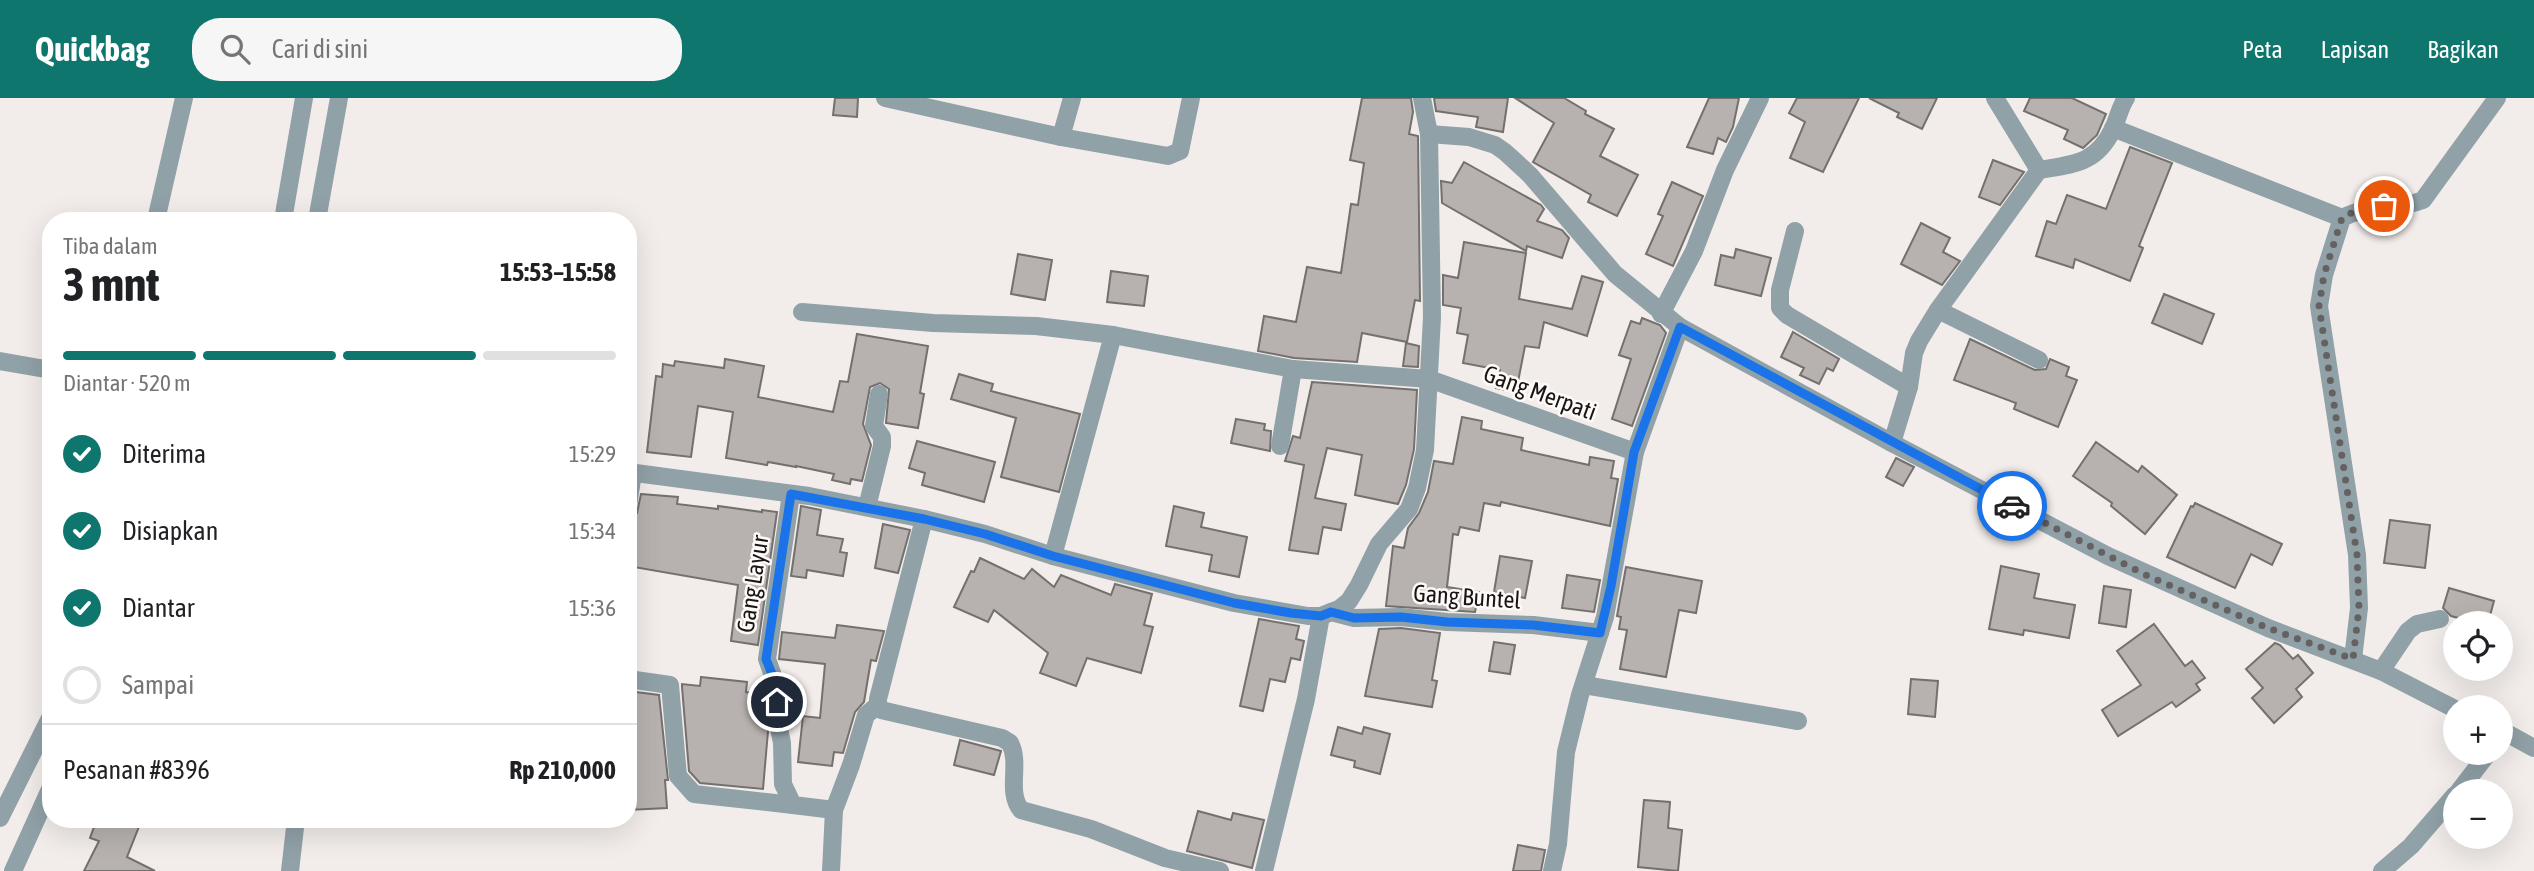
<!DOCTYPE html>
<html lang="id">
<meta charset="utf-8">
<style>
body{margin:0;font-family:"Asap Condensed",sans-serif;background:#f6f6f6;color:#202124;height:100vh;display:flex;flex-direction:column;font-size:26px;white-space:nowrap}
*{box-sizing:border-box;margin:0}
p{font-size:23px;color:#757577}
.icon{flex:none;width:38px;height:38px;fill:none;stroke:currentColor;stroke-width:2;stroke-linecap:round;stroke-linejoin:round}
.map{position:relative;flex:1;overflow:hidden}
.side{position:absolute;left:42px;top:114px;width:595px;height:616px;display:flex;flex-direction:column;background:#fff;border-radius:28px;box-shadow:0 7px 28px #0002}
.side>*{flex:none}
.buttons{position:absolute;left:2443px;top:513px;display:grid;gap:14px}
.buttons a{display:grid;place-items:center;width:70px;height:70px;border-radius:50%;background:#fff;box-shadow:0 7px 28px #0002;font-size:35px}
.pin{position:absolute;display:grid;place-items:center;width:60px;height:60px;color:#fff;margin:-30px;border:4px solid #fff;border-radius:50%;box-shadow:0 2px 7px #0007}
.courier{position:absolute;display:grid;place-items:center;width:70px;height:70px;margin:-35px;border:5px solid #1a73e8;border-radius:50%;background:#fff;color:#222;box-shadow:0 2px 9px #0007}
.summary em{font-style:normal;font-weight:700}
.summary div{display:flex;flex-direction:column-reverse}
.summary{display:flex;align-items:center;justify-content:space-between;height:119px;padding:0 21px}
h1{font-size:46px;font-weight:700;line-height:52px}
.bar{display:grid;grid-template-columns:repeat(4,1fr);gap:10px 7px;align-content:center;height:84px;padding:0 21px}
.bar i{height:9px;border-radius:5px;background:#e0e0e0}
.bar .current{background:#0f766e}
.bar p{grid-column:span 4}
.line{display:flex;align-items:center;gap:18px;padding:0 21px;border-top:2px solid #e0e0e0}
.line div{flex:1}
ol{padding:0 21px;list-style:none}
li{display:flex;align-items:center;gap:21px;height:77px}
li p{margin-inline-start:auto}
li .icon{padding:7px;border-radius:50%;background:#0f766e;color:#fff;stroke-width:4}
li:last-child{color:#757577}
li i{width:38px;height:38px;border:4px solid #e0e0e0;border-radius:50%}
header{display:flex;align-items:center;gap:42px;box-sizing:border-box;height:98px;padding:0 35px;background:#0f766e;color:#fff}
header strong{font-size:33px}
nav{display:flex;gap:38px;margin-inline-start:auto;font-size:24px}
.search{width:490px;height:63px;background:#f6f6f6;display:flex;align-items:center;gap:18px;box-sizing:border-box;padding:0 24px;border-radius:28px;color:#757577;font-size:26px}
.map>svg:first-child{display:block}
.building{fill:#b7b2af;stroke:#74706d;stroke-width:2}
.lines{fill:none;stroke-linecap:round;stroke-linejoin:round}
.minor{stroke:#90a1a7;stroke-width:18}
.done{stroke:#646160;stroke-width:7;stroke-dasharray:0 12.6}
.route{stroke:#1a73e8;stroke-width:9}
.labels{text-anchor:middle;stroke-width:5;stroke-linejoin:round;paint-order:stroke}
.street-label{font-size:24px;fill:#181615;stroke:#fefaf8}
</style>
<header>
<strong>Quickbag</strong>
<div class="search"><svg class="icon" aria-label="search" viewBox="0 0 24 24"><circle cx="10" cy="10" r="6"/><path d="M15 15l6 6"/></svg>Cari di sini</div>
<nav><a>Peta</a><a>Lapisan</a><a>Bagikan</a></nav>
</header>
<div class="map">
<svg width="2534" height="773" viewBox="0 0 2534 773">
<rect width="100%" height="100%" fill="#f2edea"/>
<!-- building -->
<g class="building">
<path d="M835,0H858L857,19L833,17Z"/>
<path d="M1362,0H1411L1413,14L1409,36L1418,38L1420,203L1415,202L1407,244L1362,235L1357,264L1294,260L1258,253L1264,218L1296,224L1307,169L1341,175L1351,106L1358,107L1364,65L1350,62Z"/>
<path d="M1434,0H1508L1503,34L1476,29L1478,19L1436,13Z"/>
<path d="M1515,0H1564L1586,13L1585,16L1614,31L1600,58L1638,77L1617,118L1588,104L1591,97L1533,64L1554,25Z"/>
<path d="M1709,0H1739L1733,29L1726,44L1718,40L1713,56L1687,49Z"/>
<path d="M1797,0H1859L1823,74L1790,60L1805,24L1789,15Z"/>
<path d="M1869,0H1937L1922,31L1897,19L1899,15Z"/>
<path d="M2030,0H2072L2106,16L2097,37L2083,50L2064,41L2068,32L2024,13Z"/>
<path d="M2130,49L2172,65L2139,148L2143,150L2130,183L2075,161L2073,170L2036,158L2047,123L2056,126L2067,97L2106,111Z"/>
<path d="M1993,62L2024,74L2000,107L1979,99Z"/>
<path d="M1464,64L1541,107L1544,111L1537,123L1562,132L1569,140L1562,160L1527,148L1526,153L1442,105L1441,83L1452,85Z"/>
<path d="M1672,84L1703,98L1673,168L1646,156L1663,118L1658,116Z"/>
<path d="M1921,125L1950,140L1943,154L1960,163L1942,187L1901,166Z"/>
<path d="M1464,144L1526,155L1519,201L1572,211L1582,178L1603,184L1587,238L1544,224L1539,250L1525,248L1516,294L1496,290L1500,272L1463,265L1468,237L1457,235L1461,210L1443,207V177L1458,180Z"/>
<path d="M1736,151L1771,160L1761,198L1715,187L1721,157L1734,160Z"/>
<path d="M1018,156L1052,162L1045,202L1011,196Z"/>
<path d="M1111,173L1148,178L1144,208L1107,204Z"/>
<path d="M2164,196L2214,216L2202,246L2152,225Z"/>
<path d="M1642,220L1660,227L1666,235L1632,328L1612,321L1631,261L1619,257L1631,223L1640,226Z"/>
<path d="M1793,234L1839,261L1833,273L1827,270L1819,286L1800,277L1804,270L1781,259Z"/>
<path d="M857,236L928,248L920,295L924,296L918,330L886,325L889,291L880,285L870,289L863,326L871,347L862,383L851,381L850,386L832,382L834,376L796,368V369L768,364L767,367L726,360L733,314L698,308L691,359L647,354L656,278L662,279L663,266L674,268L675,263L724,270L725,261L764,268L758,299L833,314L840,283L848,284Z"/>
<path d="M1970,241L2035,272L2046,271L2050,261L2069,269L2066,278L2077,282L2058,329L2014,311L2016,305L1954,282Z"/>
<path d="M1406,245L1419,248L1418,269L1403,268Z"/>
<path d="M959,276L993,286L991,293L1080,316L1059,394L1001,379L1016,320L951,301Z"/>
<path d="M1312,284L1417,292L1414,351L1406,387L1398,406L1355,397L1362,357L1327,350L1315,400L1346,406L1341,432L1323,429L1318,456L1289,452L1304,367L1285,363L1293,338L1300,340Z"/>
<path d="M1462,319L1482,323L1481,331L1523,340L1521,352L1589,367L1590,359L1614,363L1611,380L1618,381L1610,428L1501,404L1500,408L1484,405L1479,433L1460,429L1458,437L1453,436L1447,489L1479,494L1475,514L1386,508L1393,448L1404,450L1408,430L1419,415L1428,394L1434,363L1453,366Z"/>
<path d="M1236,321L1265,326L1264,332L1271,333L1270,353L1231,345Z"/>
<path d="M917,343L995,364L984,404L922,387L925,375L909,370Z"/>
<path d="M2096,344L2138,374L2142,368L2177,397L2145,436L2111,408L2112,405L2073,378Z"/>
<path d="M1896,360L1914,369L1903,388L1886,379Z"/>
<path d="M641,396L678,399L677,406L718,411V408L762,414V412L777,414L758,547L731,543L738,487L628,468V419L637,415Z"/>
<path d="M2195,405L2282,446L2272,467L2251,456L2235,490L2167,459L2191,408L2193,409Z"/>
<path d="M801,408L821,412L817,437L843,441L840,454L847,455L843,478L807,472L806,480L791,478Z"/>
<path d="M1174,408L1204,415L1201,429L1247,439L1239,479L1209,473L1212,457L1166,448Z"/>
<path d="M2390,422L2430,427L2425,470L2384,465Z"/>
<path d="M883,426L910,432L898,475L875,470Z"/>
<path d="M1500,458L1532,463L1525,500L1494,494Z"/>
<path d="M980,460L1024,481L1032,471L1054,489L1061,477L1111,497L1115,486L1152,496L1144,527L1153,529L1141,575L1087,560L1076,588L1040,575L1048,555L994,512L988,524L954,509L971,473L974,474Z"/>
<path d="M2001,468L2039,476L2034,500L2075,507L2069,540L2024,532L2023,537L1989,531Z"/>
<path d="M1626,469L1702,483L1696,515L1679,512L1666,579L1620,571L1627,532L1619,531L1621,519L1617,518Z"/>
<path d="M1567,477L1600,482L1594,514L1562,510Z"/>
<path d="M2104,488L2131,492L2126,529L2099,525Z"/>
<path d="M2449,490L2494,503L2488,525H2477L2451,518L2443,510Z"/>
<path d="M1259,521L1299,528L1296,541L1304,543L1300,562L1291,560L1285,584L1270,581L1263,613L1240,608Z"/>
<path d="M2154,526L2185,568L2192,563L2205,580L2196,586L2200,592L2176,609L2172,604L2118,638L2102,612L2141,587L2117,553Z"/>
<path d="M837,527L884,533L876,563L871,562L864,604L855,614L843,655L834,654L832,668L798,664L803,618L820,620L825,566L779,561L782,534L835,540Z"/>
<path d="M1401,530L1440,535L1432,582L1437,583L1432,609L1365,598L1379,531Z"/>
<path d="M1494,544L1515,547L1510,576L1489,573Z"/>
<path d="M2275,545L2280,547L2293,561L2298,557L2313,575L2296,591L2302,599L2274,625L2252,600L2263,590L2246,571Z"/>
<path d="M701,579L747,584L746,594L766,596L768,633L763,691L700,685L689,673L682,589V586L700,588Z"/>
<path d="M1911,581L1938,583L1935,619L1908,616Z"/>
<path d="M628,593L659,597L668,682H665L667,710L628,712L632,628L628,627Z"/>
<path d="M1338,629L1362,636L1364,629L1390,636L1380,676L1354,669L1355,663L1331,657Z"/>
<path d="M960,642L1001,653L994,677L954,667Z"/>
<path d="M1644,702L1670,704L1668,730L1682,732L1678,773L1638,769Z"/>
<path d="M1198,713L1231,722L1233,715L1264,722L1252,770L1187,753Z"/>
<path d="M97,721H142L127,759L155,773H84L99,743L90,740Z"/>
<path d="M1518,747L1545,752L1541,773H1513Z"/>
</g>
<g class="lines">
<!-- minor -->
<g class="minor">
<path d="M885,0L1061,39L1168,58L1180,53L1191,0"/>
<path d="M1995,0L2039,72"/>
<path d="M2113,30L2342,120"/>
<path d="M1429,36L1469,39L1495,47L1505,54L1530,77L1615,176L1680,229L1892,345L2108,458L2268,530L2381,573L2455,611"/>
<path d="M1061,39L1072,0"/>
<path d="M156,122L184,0"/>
<path d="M283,122L304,0"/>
<path d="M317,122L339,0"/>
<path d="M1795,133L1780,192V210L1787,217L1909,289"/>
<path d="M1938,212L2039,262"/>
<path d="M802,214L933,225L1036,228L1113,237L1053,458"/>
<path d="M1661,216L1694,153L1725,72L1760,0"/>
<path d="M1113,237L1293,271L1429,281L1635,354"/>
<path d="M0,263L51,272"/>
<path d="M1892,345L1909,289L1914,255L1919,243L1938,212L2039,72C2074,66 2096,66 2113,31C2118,20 2120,9 2126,0"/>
<path d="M1280,348L1293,271"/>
<path d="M628,374L809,398L924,421L985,436L1053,458L1234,505L1308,518H1321L1339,511L1349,503L1359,487L1379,446L1409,411L1417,390L1425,352L1432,219L1429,36L1422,0"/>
<path d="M791,396L767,561L777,589V620L782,645L783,686L793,707L834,712"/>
<path d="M628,408L633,375"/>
<path d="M867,409L882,348V339L874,328L879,296"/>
<path d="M924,421L878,601V607L881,612L1002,640L1010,645C1021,666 1006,693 1021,712L1091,731L1165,760L1220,773"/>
<path d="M1331,514L1354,520L1401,519L1447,524L1533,527L1600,535"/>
<path d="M2353,561L2359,510L2357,457L2319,208L2324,177L2342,120C2371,105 2396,113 2423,102L2497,0"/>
<path d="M2381,573L2408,533L2417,526L2440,521"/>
<path d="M628,581L670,587L678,678L694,696L793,707"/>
<path d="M1584,587L1798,623"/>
<path d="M2501,632L2534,650"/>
<path d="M2459,693L2489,654"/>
<path d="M0,720L51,618"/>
<path d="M13,773L51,689"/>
<path d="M290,773L296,721"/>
<path d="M831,773L834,712L851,667L866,617L878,607"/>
<path d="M1264,773L1306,601L1321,518"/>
<path d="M1552,773L1558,746L1566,654L1580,597L1605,519L1635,354L1680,229"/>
<path d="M2382,773L2411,748L2455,697"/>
</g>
</g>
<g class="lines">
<!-- done -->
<path class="done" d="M2012,408L2148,478L2268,530L2353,561L2359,510L2357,457L2319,208L2324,177L2342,120L2355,113L2384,108"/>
<!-- route -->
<path class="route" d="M777,604V589L766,561L791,396L924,421L985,436L1053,458L1234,505L1291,515L1321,518L1331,514L1354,520L1401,519L1447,524L1533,527L1600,535L1611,488L1634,354L1680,229L2012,408"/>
</g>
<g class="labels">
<!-- street labels -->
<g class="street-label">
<text transform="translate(1540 295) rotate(20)" y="8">Gang Merpati</text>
<text transform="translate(753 486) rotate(-81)" y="8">Gang Layur</text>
<text transform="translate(1467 499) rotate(4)" y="8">Gang Buntel</text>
</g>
</g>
</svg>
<div class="buttons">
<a><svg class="icon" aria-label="locate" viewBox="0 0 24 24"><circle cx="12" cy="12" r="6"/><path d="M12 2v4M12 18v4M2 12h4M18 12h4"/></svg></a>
<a>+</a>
<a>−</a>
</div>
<div class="pin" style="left:2384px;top:108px;background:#ea580c"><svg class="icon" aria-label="bag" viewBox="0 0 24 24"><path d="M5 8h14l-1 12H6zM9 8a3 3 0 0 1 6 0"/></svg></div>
<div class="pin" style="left:777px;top:604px;background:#1f2937"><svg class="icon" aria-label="home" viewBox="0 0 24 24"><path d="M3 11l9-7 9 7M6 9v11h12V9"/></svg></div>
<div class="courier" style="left:2012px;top:408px"><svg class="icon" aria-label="car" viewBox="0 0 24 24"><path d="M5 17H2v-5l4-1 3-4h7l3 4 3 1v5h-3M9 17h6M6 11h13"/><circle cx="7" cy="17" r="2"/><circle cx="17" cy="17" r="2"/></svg></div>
<section class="side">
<div class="summary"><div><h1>3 mnt</h1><p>Tiba dalam</p></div><em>15:53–15:58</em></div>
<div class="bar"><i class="current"></i><i class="current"></i><i class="current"></i><i></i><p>Diantar · 520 m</p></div>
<ol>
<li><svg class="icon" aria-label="check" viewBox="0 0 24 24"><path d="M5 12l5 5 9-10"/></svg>Diterima<p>15:29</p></li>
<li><svg class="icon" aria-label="check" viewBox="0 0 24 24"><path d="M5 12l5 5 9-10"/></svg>Disiapkan<p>15:34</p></li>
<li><svg class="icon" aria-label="check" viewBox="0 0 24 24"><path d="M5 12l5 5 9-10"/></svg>Diantar<p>15:36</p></li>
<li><i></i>Sampai</li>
</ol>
<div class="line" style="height:91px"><div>Pesanan #8396</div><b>Rp 210,000</b></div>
</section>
</div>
